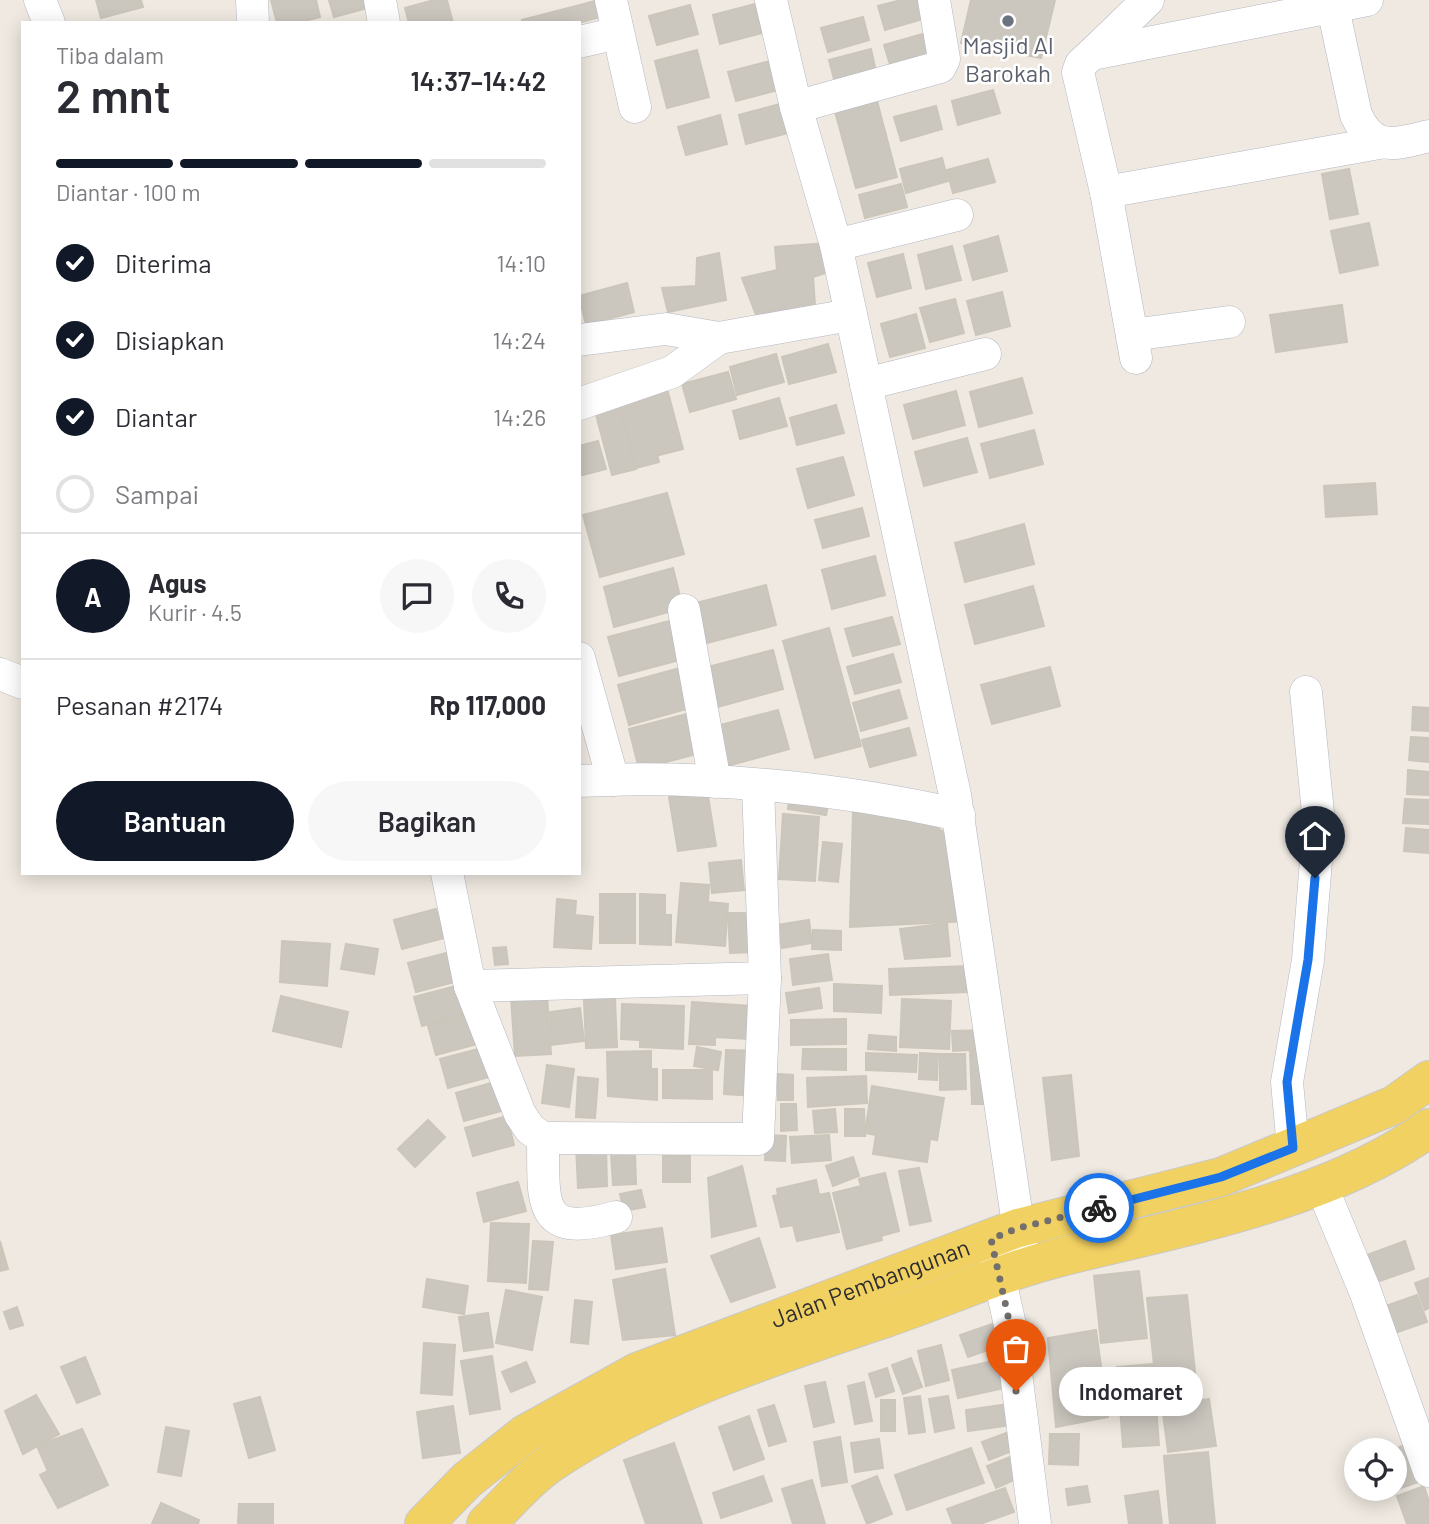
<!DOCTYPE html>
<html lang="id">
<meta charset="utf-8">
<style>
body{margin:0;font-family:Barlow,sans-serif;background:#f7f7f7;color:#2b2b33;height:100vh;display:flex;flex-direction:column;font-size:26px;white-space:nowrap}
*{box-sizing:border-box;margin:0}
p{font-size:23px;color:#7c7c81}
.icon{flex:none;width:38px;height:38px;fill:none;stroke:currentColor;stroke-width:2;stroke-linecap:round;stroke-linejoin:round}
.map{position:relative;flex:1;overflow:hidden}
.drawer{position:absolute;left:21px;top:21px;width:560px;height:854px;display:flex;flex-direction:column;background:#fff;border-radius:0px;box-shadow:0 4px 18px #0003}
.drawer>*{flex:none}
.buttons{position:absolute;left:1344px;top:1438px;display:grid;gap:14px}
.buttons a{display:grid;place-items:center;width:63px;height:63px;border-radius:50%;background:#fff;box-shadow:0 4px 18px #0003;font-size:35px}
.pin{position:absolute;display:grid;place-items:center;width:60px;height:60px;color:#fff;margin:-72px -30px;border-radius:50% 50% 50% 0;rotate:-45deg;box-shadow:0 0 7px #0007}
.pin .icon{rotate:45deg}
.courier{position:absolute;display:grid;place-items:center;width:70px;height:70px;margin:-35px;border:5px solid #1a73e8;border-radius:50%;background:#fff;color:#222;box-shadow:0 2px 9px #0007}
.bubble{position:absolute;height:49px;border-radius:24px;background:#fff;box-shadow:0 4px 18px #0003;font-size:23px;font-weight:600;line-height:49px;text-align:center}
.head em{font-style:normal;font-weight:600}
.head div{display:flex;flex-direction:column-reverse}
.head{display:flex;align-items:center;justify-content:space-between;height:119px;padding:0 35px}
h1{font-size:46px;font-weight:600;line-height:52px}
.bar{display:grid;grid-template-columns:repeat(4,1fr);gap:10px 7px;align-content:center;height:84px;padding:0 35px}
.bar i{height:9px;border-radius:5px;background:#e1e1e2}
.bar .current{background:#111827}
.bar p{grid-column:span 4}
.line{display:flex;align-items:center;gap:18px;padding:0 35px;border-top:2px solid #e1e1e2}
.line div{flex:1}
.round{display:grid;place-items:center;flex:none;width:74px;height:74px;border-radius:37px;background:#f7f7f7}
ol{padding:0 35px;list-style:none}
li{display:flex;align-items:center;gap:21px;height:77px}
li p{margin-inline-start:auto}
li .icon{padding:7px;border-radius:50%;background:#111827;color:#fff;stroke-width:4}
li:last-child{color:#7c7c81}
li i{width:38px;height:38px;border:4px solid #e1e1e2;border-radius:50%}
.action{display:flex;gap:14px;margin-top:auto;padding:14px 35px}
.action a{flex:1;height:80px;border-radius:42px;background:#111827;color:#fff;font-size:28px;font-weight:600;line-height:80px;text-align:center}
.action a+a{background:#f7f7f7;color:#2b2b33}
.map>svg:first-child{display:block}
.building{fill:#cbc7bf;stroke:#cbc5ba;stroke-width:2}
.lines{fill:none;stroke-linecap:round;stroke-linejoin:round}
.minor-casing{stroke:#b4b7c1;stroke-width:33}
.major-casing{stroke:#c9c9c9;stroke-width:40}
.minor{stroke:#fff;stroke-width:32}
.major{stroke:#f2d163;stroke-width:38}
.done{stroke:#726f6d;stroke-width:7;stroke-dasharray:0 12.6}
.route{stroke:#1a73e8;stroke-width:9}
.worship-dot{fill:#6b7280;stroke:#fff;stroke-width:2.5}
.labels{text-anchor:middle;stroke-width:5;stroke-linejoin:round;paint-order:stroke}
.worship-label{font-size:24px;fill:#5b616d;stroke:#fff}
.street-label{font-size:24px;fill:#2e2e2e;stroke:#fff}
</style>
<div class="map">
<svg width="1429" height="1524" viewBox="0 0 1429 1524">
<rect width="100%" height="100%" fill="#efe9e1"/>
<!-- building -->
<g class="building">
<path d="M96,0H141L143,7L101,18Z"/>
<path d="M271,0H316L320,17L297,23H277Z"/>
<path d="M329,0H374L375,6L334,17Z"/>
<path d="M434,0H447L453,23H409L405,8Z"/>
<path d="M599,0L608,15L578,23H523L522,20Z"/>
<path d="M901,0H921L926,18L885,30L878,6Z"/>
<path d="M971,0H1055L1041,58L961,43Z"/>
<path d="M755,4L762,33L720,44L713,15Z"/>
<path d="M690,5L698,34L657,45L649,16Z"/>
<path d="M863,17L869,40L828,52L821,28Z"/>
<path d="M926,33L933,57L891,68L884,45Z"/>
<path d="M871,49L876,72L835,83L829,60Z"/>
<path d="M697,50L709,97L667,108L655,61Z"/>
<path d="M770,61L778,90L736,101L728,72Z"/>
<path d="M993,90L1000,113L958,125L952,101Z"/>
<path d="M876,97L897,177L856,188L834,108Z"/>
<path d="M780,104L788,133L746,144L739,115Z"/>
<path d="M936,106L942,129L901,141L894,117Z"/>
<path d="M720,115L727,144L686,155L678,127Z"/>
<path d="M942,158L948,181L906,193L900,169Z"/>
<path d="M988,159L995,182L953,193L947,170Z"/>
<path d="M1349,169L1358,214L1330,219L1322,174Z"/>
<path d="M901,184L907,207L865,218L859,195Z"/>
<path d="M1369,223L1378,265L1340,273L1331,231Z"/>
<path d="M998,236L1007,271L973,280L964,246Z"/>
<path d="M827,243L834,270L813,277L815,305L758,320L742,278L777,270L775,247Z"/>
<path d="M952,246L961,280L926,289L918,255Z"/>
<path d="M719,253L726,300L668,312L662,288L696,286L697,258Z"/>
<path d="M903,254L911,288L877,297L868,263Z"/>
<path d="M627,283L634,312L586,325L579,296Z"/>
<path d="M1002,292L1010,326L976,335L967,301Z"/>
<path d="M955,299L964,333L930,342L920,308Z"/>
<path d="M1342,305L1347,342L1276,352L1270,315Z"/>
<path d="M916,314L925,348L890,357L881,324Z"/>
<path d="M828,344L836,372L789,384L782,357Z"/>
<path d="M776,354L784,382L737,395L730,367Z"/>
<path d="M728,372L736,399L690,412L682,384Z"/>
<path d="M1022,378L1032,413L979,427L970,392Z"/>
<path d="M666,385L683,449L659,455L642,391Z"/>
<path d="M956,391L965,425L913,439L904,405Z"/>
<path d="M642,397L659,462L636,468L619,403Z"/>
<path d="M779,398L787,426L740,439L733,411Z"/>
<path d="M619,405L636,469L612,475L595,411Z"/>
<path d="M836,405L844,433L797,445L790,418Z"/>
<path d="M1034,430L1043,464L990,478L981,444Z"/>
<path d="M967,438L977,472L924,486L915,452Z"/>
<path d="M598,441L606,469L579,476V446Z"/>
<path d="M843,457L854,495L808,508L797,469Z"/>
<path d="M1375,483L1377,514L1326,517L1324,486Z"/>
<path d="M667,493L684,554L600,577L583,515Z"/>
<path d="M862,508L869,536L823,548L815,520Z"/>
<path d="M1024,524L1034,564L965,582L955,543Z"/>
<path d="M875,556L885,595L832,609L822,570Z"/>
<path d="M673,568L683,608L614,627L604,587Z"/>
<path d="M766,585L776,625L707,643L696,603Z"/>
<path d="M1033,586L1044,626L975,644L965,605Z"/>
<path d="M892,617L900,644L853,656L845,629Z"/>
<path d="M677,619L687,658L619,676L608,637Z"/>
<path d="M829,628L861,746L815,758L783,641Z"/>
<path d="M773,650L783,689L714,708L704,668Z"/>
<path d="M893,654L901,682L855,694L847,667Z"/>
<path d="M687,666L697,706L629,725L618,685Z"/>
<path d="M1050,667L1060,706L992,724L981,685Z"/>
<path d="M899,690L907,718L861,731L853,703Z"/>
<path d="M1413,707L1429,708V731L1412,730Z"/>
<path d="M778,710L789,749L720,768L709,728Z"/>
<path d="M698,711L708,751L639,769L629,729Z"/>
<path d="M909,728L916,755L870,767L862,740Z"/>
<path d="M1411,737L1429,738V762L1409,760Z"/>
<path d="M1408,770L1429,772V795L1407,794Z"/>
<path d="M707,790L716,846L678,851L669,797Z"/>
<path d="M790,793L829,800L826,815L788,809Z"/>
<path d="M1405,799L1429,800V824L1403,823Z"/>
<path d="M910,808L942,831L961,853L968,921L850,927L853,812Z"/>
<path d="M783,814L819,817L815,881L779,879Z"/>
<path d="M1406,828L1429,830V853L1404,851Z"/>
<path d="M823,842L842,844L838,882L819,880Z"/>
<path d="M741,860L744,890L712,893L709,863Z"/>
<path d="M681,883L709,885L708,902L728,904L725,946L676,942Z"/>
<rect x="600" y="894" width="35" height="49"/>
<path d="M640,894L665,895V915H671V945L640,944Z"/>
<path d="M557,899L576,901L575,915L593,917L591,949L554,947Z"/>
<path d="M436,909L444,938L402,949L394,920Z"/>
<path d="M728,913H755L756,952L730,953Z"/>
<path d="M809,920L812,943L782,948L781,942L772,943L770,926Z"/>
<path d="M947,923L950,956L905,959L900,929Z"/>
<path d="M813,930L841,931V950L812,949Z"/>
<path d="M282,941L330,944L327,986L280,982Z"/>
<path d="M346,944L378,949L374,974L341,969Z"/>
<path d="M506,947L508,964L495,965L493,948Z"/>
<path d="M450,952L458,981L416,992L408,963Z"/>
<path d="M828,954L832,980L793,985L790,959Z"/>
<path d="M967,966V992L890,995L889,969Z"/>
<path d="M834,984L882,986L881,1013L834,1011Z"/>
<path d="M456,986L463,1015L422,1026L414,997Z"/>
<path d="M819,988L822,1008L789,1013L786,993Z"/>
<path d="M281,996L348,1012L341,1047L273,1031Z"/>
<path d="M547,996L551,1054L515,1056L511,998Z"/>
<path d="M615,998L617,1047L586,1048L584,999Z"/>
<path d="M902,999L951,1001L949,1049L900,1047Z"/>
<path d="M692,1002L751,1006L749,1039L715,1037V1045L689,1044Z"/>
<path d="M622,1004L684,1006L683,1049L640,1047V1040L621,1039Z"/>
<path d="M580,1008L584,1041L552,1045L550,1012Z"/>
<path d="M469,1015L477,1044L436,1055L428,1026Z"/>
<path d="M846,1019V1044L791,1045V1020Z"/>
<path d="M986,1030L989,1104H972L970,1050L953,1051L952,1031Z"/>
<path d="M869,1035L896,1037V1051L868,1049Z"/>
<path d="M697,1047L721,1052L718,1070L694,1066Z"/>
<path d="M482,1048L489,1077L448,1088L440,1059Z"/>
<path d="M803,1049H846V1070L802,1069Z"/>
<path d="M726,1050L760,1051L758,1096L724,1094Z"/>
<path d="M651,1051V1069H657V1100L608,1096L607,1052Z"/>
<path d="M866,1053L917,1055L916,1072L866,1070Z"/>
<path d="M920,1053L938,1054L937,1080L919,1079Z"/>
<path d="M940,1054H965L966,1089L940,1090Z"/>
<path d="M547,1065L574,1069L569,1107L542,1103Z"/>
<path d="M663,1070H712V1099L663,1098Z"/>
<path d="M778,1074L793,1075V1100H778Z"/>
<path d="M1071,1075L1079,1156L1052,1160L1043,1078Z"/>
<path d="M866,1076L867,1103L808,1107L807,1078Z"/>
<path d="M578,1077L598,1079L595,1118L576,1117Z"/>
<path d="M498,1081L505,1110L464,1121L456,1093Z"/>
<path d="M872,1086L944,1098L937,1140L930,1139L927,1162L873,1154L876,1135L865,1133Z"/>
<path d="M781,1104H796L797,1130L781,1131Z"/>
<path d="M835,1109L837,1132L815,1133L813,1111Z"/>
<path d="M845,1109H864L865,1136H845Z"/>
<path d="M507,1116L514,1145L473,1156L465,1128Z"/>
<path d="M428,1120L445,1137L415,1167L398,1149Z"/>
<path d="M766,1135L786,1136L785,1161L765,1160Z"/>
<path d="M829,1135L831,1160L792,1163L790,1137Z"/>
<path d="M606,1144L607,1186L578,1188L576,1145Z"/>
<path d="M635,1152L636,1184L613,1185L611,1153Z"/>
<rect x="663" y="1156" width="27" height="26"/>
<path d="M853,1157L859,1176L833,1186L826,1166Z"/>
<path d="M742,1166L756,1226L712,1237L708,1178Z"/>
<path d="M919,1168L931,1221L910,1225L899,1171Z"/>
<path d="M885,1173L899,1231L881,1236L882,1240L847,1249L833,1193L861,1186L859,1179Z"/>
<path d="M816,1180L819,1195L829,1193L839,1232L797,1241L793,1225L781,1227L773,1196L778,1195L777,1189Z"/>
<path d="M518,1182L526,1211L484,1222L477,1193Z"/>
<path d="M641,1190L645,1207L624,1211L620,1194Z"/>
<path d="M491,1223L529,1224L526,1283L488,1281Z"/>
<path d="M662,1228L667,1262L616,1269L611,1235Z"/>
<path d="M759,1238L775,1287L731,1302L711,1256Z"/>
<path d="M0,1241L8,1269L0,1271Z"/>
<path d="M533,1241L553,1242L548,1290L529,1289Z"/>
<path d="M1405,1241L1414,1269L1374,1283L1364,1256Z"/>
<path d="M665,1269L675,1335L623,1340L613,1280Z"/>
<path d="M1139,1271L1147,1338L1101,1343L1094,1276Z"/>
<path d="M1429,1278V1308L1425,1310L1415,1283Z"/>
<path d="M427,1279L468,1286L464,1314L423,1307Z"/>
<path d="M506,1290L542,1297L532,1350L496,1343Z"/>
<path d="M1187,1295L1197,1391L1157,1394L1147,1298Z"/>
<path d="M1417,1295L1427,1322L1386,1336L1377,1309Z"/>
<path d="M575,1300L592,1302L588,1344L571,1342Z"/>
<path d="M17,1307L23,1325L10,1329L4,1312Z"/>
<path d="M488,1313L493,1347L464,1351L459,1317Z"/>
<path d="M998,1322L1006,1344L968,1357L960,1335Z"/>
<path d="M1096,1330L1108,1417L1056,1427L1048,1338Z"/>
<path d="M424,1343L455,1345L452,1395L421,1393Z"/>
<path d="M941,1345L949,1380L926,1386L918,1351Z"/>
<path d="M492,1356L500,1409L470,1414L461,1361Z"/>
<path d="M85,1357L100,1394L77,1403L61,1367Z"/>
<path d="M911,1358L922,1387L903,1394L892,1365Z"/>
<path d="M1003,1359L1009,1387L958,1398L952,1370Z"/>
<path d="M526,1362L535,1382L511,1392L502,1372Z"/>
<path d="M1153,1364L1159,1445L1123,1447L1117,1367Z"/>
<path d="M887,1368L894,1391L876,1397L869,1374Z"/>
<path d="M825,1382L834,1422L814,1427L805,1386Z"/>
<path d="M864,1382L872,1421L855,1424L848,1386Z"/>
<path d="M36,1395L59,1434L23,1454L5,1411Z"/>
<path d="M920,1396L925,1432L909,1434L904,1398Z"/>
<path d="M948,1396L954,1428L935,1432L929,1399Z"/>
<path d="M260,1397L275,1450L249,1458L234,1404Z"/>
<path d="M1209,1399L1216,1446L1168,1452L1162,1406Z"/>
<rect x="881" y="1400" width="14" height="31"/>
<path d="M1009,1404L1012,1425L968,1431L966,1410Z"/>
<path d="M774,1405L786,1441L769,1446L758,1410Z"/>
<path d="M453,1406L460,1453L423,1458L417,1412Z"/>
<path d="M749,1416L764,1459L734,1470L719,1427Z"/>
<path d="M166,1427L189,1431L181,1476L158,1472Z"/>
<path d="M82,1429L108,1485L58,1508L40,1475L48,1471L37,1446Z"/>
<path d="M1006,1433L1012,1451L989,1460L982,1442Z"/>
<path d="M1050,1434H1079L1078,1465L1049,1464Z"/>
<path d="M840,1437L847,1482L822,1486L814,1442Z"/>
<path d="M879,1439L883,1468L855,1472L851,1443Z"/>
<path d="M1413,1442L1427,1479L1384,1494L1383,1489H1395V1451H1389Z"/>
<path d="M674,1443L702,1524H646L624,1460Z"/>
<path d="M971,1448L984,1483L907,1510L895,1475Z"/>
<path d="M1208,1452L1215,1524H1170L1164,1456Z"/>
<path d="M1015,1455L1023,1476L996,1488L987,1466Z"/>
<path d="M763,1476L772,1501L721,1518L713,1493Z"/>
<path d="M877,1476L892,1514L867,1524L852,1486Z"/>
<path d="M812,1480L825,1524H793L782,1489Z"/>
<path d="M1087,1486L1090,1502L1068,1505L1066,1489Z"/>
<path d="M1424,1486L1429,1502V1524H1407L1397,1496Z"/>
<path d="M1005,1488L1014,1512L980,1524H953L947,1509Z"/>
<path d="M1158,1491L1162,1524H1129L1125,1496Z"/>
<path d="M161,1503L199,1520L198,1524H152Z"/>
<path d="M239,1504H273V1524H238Z"/>
</g>
<g class="lines">
<!-- minor casing -->
<g class="minor-casing">
<g id="minor">
<path d="M40,0L49,23"/>
<path d="M252,0L253,23"/>
<path d="M380,0L384,23"/>
<path d="M611,0L635,107"/>
<path d="M771,0L796,107L836,245L955,795L1022,1252"/>
<path d="M1333,8L1356,115C1374,153 1395,144 1429,136"/>
<path d="M579,42L618,33"/>
<path d="M1092,54L1148,0"/>
<path d="M796,107L940,67L944,59L934,0"/>
<path d="M1106,192L1379,143"/>
<path d="M836,245L957,215"/>
<path d="M1132,335L1229,322"/>
<path d="M579,340L666,329L719,338L850,315"/>
<path d="M1136,358L1106,192L1078,72L1081,64L1092,54L1367,0"/>
<path d="M866,384L985,354"/>
<path d="M579,404L672,372L719,338"/>
<path d="M684,610L715,782"/>
<path d="M579,658L613,780"/>
<path d="M0,674L23,683"/>
<path d="M579,781C700,774 841,788 959,815"/>
<path d="M447,873L470,986L765,978"/>
<path d="M470,986L520,1114L530,1129L543,1138C544,1201 535,1240 616,1217"/>
<path d="M543,1138L758,1139L765,978L758,786"/>
<path d="M1293,1148L1287,1082L1308,960L1319,823L1306,692"/>
<path d="M1321,1185L1365,1291L1429,1471"/>
<path d="M994,1253L1010,1325L1035,1524"/>
</g>
</g>
<!-- major casing -->
<g class="major-casing">
<g id="major">
<path id="s1" d="M424,1524L467,1480L525,1434L637,1372L1018,1228L1221,1177L1394,1105L1429,1080"/>
<path d="M486,1524C507,1504 527,1479 551,1463C653,1395 771,1357 886,1318C945,1298 1001,1272 1061,1257C1180,1227 1329,1201 1429,1128"/>
</g>
</g>
<!-- minor -->
<use href="#minor" class="minor"/>
<!-- major -->
<use href="#major" class="major"/>
</g>
<g class="lines">
<!-- done -->
<path class="done" d="M1016,1391L1010,1325L991,1239L1018,1228L1099,1208"/>
<!-- route -->
<path class="route" d="M1099,1208L1221,1177L1293,1148L1287,1082L1308,960L1315,878"/>
</g>
<!-- markers -->
<circle class="worship-dot" cx="1008" cy="21" r="7"/>
<g class="labels">
<!-- worship labels -->
<g class="worship-label">
<text x="1008" y="54">Masjid Al<tspan x="1008" dy="28">Barokah</tspan></text>
</g>
<!-- street labels -->
<g class="street-label">
<text dy="8" stroke="none"><textPath href="#s1" startOffset="513">Jalan Pembangunan</textPath></text>
</g>
</g>
</svg>
<div class="buttons">
<a><svg class="icon" aria-label="locate" viewBox="0 0 24 24"><circle cx="12" cy="12" r="6"/><path d="M12 2v4M12 18v4M2 12h4M18 12h4"/></svg></a>
</div>
<div class="pin" style="left:1016px;top:1391px;background:#ea580c"><svg class="icon" aria-label="bag" viewBox="0 0 24 24"><path d="M5 8h14l-1 12H6zM9 8a3 3 0 0 1 6 0"/></svg></div>
<div class="pin" style="left:1315px;top:878px;background:#1f2937"><svg class="icon" aria-label="home" viewBox="0 0 24 24"><path d="M3 11l9-7 9 7M6 9v11h12V9"/></svg></div>
<div class="courier" style="left:1099px;top:1208px"><svg class="icon" aria-label="bike" viewBox="0 0 24 24"><circle cx="6" cy="16" r="4"/><circle cx="18" cy="16" r="4"/><path d="M6 16l4-8h5l3 8M10 8l3 8H6M13 5h3"/></svg></div>
<div class="bubble" style="left:1059px;top:1367px;width:144px">Indomaret</div>
<section class="drawer">
<div class="head"><div><h1>2 mnt</h1><p>Tiba dalam</p></div><em>14:37–14:42</em></div>
<div class="bar"><i class="current"></i><i class="current"></i><i class="current"></i><i></i><p>Diantar · 100 m</p></div>
<ol>
<li><svg class="icon" aria-label="check" viewBox="0 0 24 24"><path d="M5 12l5 5 9-10"/></svg>Diterima<p>14:10</p></li>
<li><svg class="icon" aria-label="check" viewBox="0 0 24 24"><path d="M5 12l5 5 9-10"/></svg>Disiapkan<p>14:24</p></li>
<li><svg class="icon" aria-label="check" viewBox="0 0 24 24"><path d="M5 12l5 5 9-10"/></svg>Diantar<p>14:26</p></li>
<li><i></i>Sampai</li>
</ol>
<div class="line" style="height:126px"><b class="round" style="background:#111827;color:#fff">A</b><div><b>Agus</b><p>Kurir · 4.5</p></div><a class="round"><svg class="icon" aria-label="chat" viewBox="0 0 24 24"><path d="M4 5h16v11H9l-5 4z"/></svg></a><a class="round"><svg class="icon" aria-label="phone" viewBox="0 0 24 24"><path d="M5 4h4l2 5-3 2q2 4 5 5l2-3 5 2v4C11 20 4 13 5 4z"/></svg></a></div>
<div class="line" style="height:91px"><div>Pesanan #2174</div><b>Rp 117,000</b></div>
<div class="action"><a>Bantuan</a><a>Bagikan</a></div>
</section>
</div>
